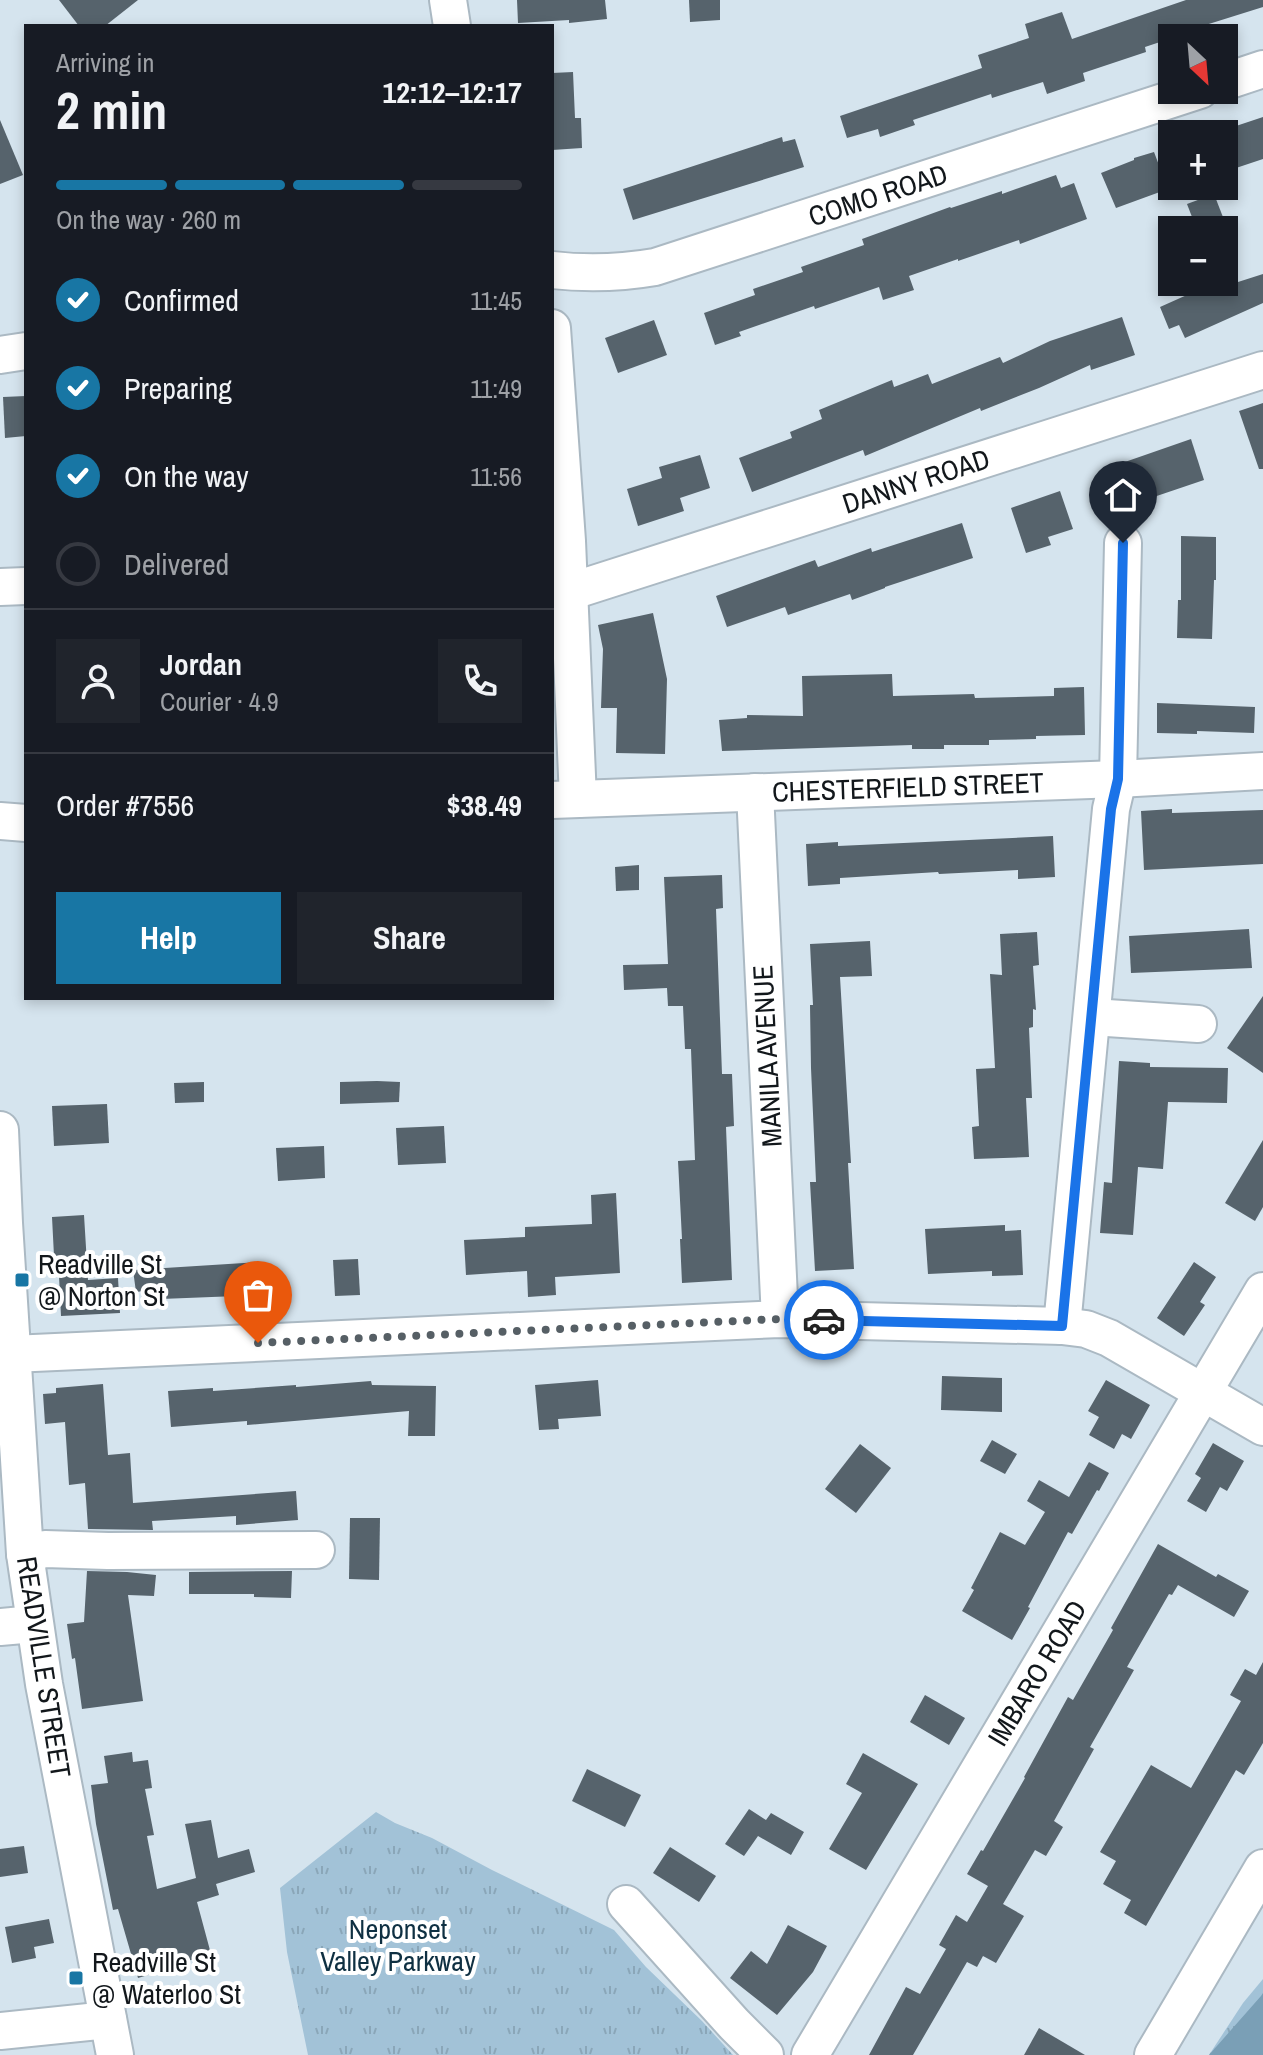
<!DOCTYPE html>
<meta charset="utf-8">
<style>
body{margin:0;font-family:"Archivo Narrow",sans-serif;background:#20242c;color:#f1f3f6;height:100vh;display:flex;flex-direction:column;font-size:30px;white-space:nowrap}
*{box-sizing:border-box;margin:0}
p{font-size:26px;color:#9ea1a6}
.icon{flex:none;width:44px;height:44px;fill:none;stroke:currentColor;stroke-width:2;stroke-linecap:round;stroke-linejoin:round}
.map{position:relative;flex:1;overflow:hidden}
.drawer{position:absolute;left:24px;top:24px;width:530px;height:976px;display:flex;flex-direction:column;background:#171b24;border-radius:0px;box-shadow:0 4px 12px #0003}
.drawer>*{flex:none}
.needle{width:52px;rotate:154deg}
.tools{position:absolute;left:1158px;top:24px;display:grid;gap:16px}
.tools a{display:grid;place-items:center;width:80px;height:80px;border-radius:0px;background:#171b24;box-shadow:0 4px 12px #0003;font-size:40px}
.pin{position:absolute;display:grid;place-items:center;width:68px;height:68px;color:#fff;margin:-82px -34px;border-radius:50% 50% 50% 0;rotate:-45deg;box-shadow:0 0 8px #0007}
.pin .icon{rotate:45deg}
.courier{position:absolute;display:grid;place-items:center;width:80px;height:80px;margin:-40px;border:6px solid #1a73e8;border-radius:50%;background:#fff;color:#222;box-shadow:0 2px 10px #0007}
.head em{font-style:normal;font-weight:800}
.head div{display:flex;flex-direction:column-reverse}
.head{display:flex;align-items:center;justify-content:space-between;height:136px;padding:0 32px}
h1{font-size:52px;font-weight:800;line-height:60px}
.bar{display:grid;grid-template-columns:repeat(4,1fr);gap:12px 8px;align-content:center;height:96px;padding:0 32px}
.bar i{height:10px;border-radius:6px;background:#363941}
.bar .on{background:#1876a4}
.bar p{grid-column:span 4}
.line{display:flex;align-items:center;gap:20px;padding:0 32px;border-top:2px solid #363941}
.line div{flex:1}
.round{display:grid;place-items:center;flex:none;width:84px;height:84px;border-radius:0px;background:#20242c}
ol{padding:0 32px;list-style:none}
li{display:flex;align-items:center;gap:24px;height:88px}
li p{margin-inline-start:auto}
li .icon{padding:8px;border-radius:50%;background:#1876a4;color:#fff;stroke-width:4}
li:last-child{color:#9ea1a6}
li i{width:44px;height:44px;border:4px solid #363941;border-radius:50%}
.primary-button{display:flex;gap:16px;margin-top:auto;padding:16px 32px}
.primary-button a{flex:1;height:92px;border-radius:0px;background:#1876a4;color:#fff;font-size:32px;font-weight:800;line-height:92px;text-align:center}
.primary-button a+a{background:#20242c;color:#f1f3f6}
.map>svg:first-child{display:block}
.park{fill:url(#park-tufts)}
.water{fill:#7a9fb6}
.building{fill:#56636c}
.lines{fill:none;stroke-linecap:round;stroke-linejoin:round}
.minor-casing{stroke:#abb9c3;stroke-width:40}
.minor{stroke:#fff;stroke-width:36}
.done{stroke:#565f65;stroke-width:8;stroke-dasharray:0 14.4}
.route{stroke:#1a73e8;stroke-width:10}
.poi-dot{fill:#1876a4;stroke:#fff;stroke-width:3}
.labels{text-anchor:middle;stroke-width:8;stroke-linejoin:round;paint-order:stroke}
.street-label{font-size:28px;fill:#12171b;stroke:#fff}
.poi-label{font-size:28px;fill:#12171b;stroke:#fff;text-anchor:start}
.park-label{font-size:28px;fill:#0f3042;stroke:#fff}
</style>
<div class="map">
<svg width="1263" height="2055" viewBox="0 0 1263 2055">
<defs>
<pattern id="park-tufts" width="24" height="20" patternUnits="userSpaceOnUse" patternTransform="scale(2)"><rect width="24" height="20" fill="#a2c2d7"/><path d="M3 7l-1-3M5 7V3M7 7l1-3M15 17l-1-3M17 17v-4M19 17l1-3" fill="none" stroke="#8aa6b8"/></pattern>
</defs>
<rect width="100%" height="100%" fill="#d5e4ee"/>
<!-- park -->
<g class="park">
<path d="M376,1812L395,1823L432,1838L492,1870L614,1930L646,1967L702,2021L733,2055H308L287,1952L280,1888Z"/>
<path d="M1263,1979V2055H1209L1243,2003Z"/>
</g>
<!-- water -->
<path class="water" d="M1263,1993V2055H1209L1261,1996Z"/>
<!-- building -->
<g class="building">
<path d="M59,0H138L105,26H79Z"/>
<path d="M517,0H605L607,19L569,23V20L518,23Z"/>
<path d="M689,0H720V20L690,22Z"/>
<path d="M1186,0H1263V7L1196,28V30L1145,47L1146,52L1083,73L1085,81L1047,94L1043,82L992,98L991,94L913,120L915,125L880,137L878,129L847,138L840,116L982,68L978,55L1029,38L1025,24L1062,12L1072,39Z"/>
<path d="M573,72L575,118H581L582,148L552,150V73Z"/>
<path d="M1263,117V159L1224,172V130Z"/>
<path d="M0,120L23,175L0,184Z"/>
<path d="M782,137L783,142L795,139L804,167L633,220L623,189Z"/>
<path d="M1154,152L1168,189L1116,208L1101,173L1134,160V158Z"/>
<path d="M1056,175L1061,188L1074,183L1087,219L1020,244L1019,240L958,261V259L909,276L914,290L883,300L879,287L815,309L814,306L739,332L741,336L715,345L704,313L755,295L753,289L803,272L801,267L864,245L862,239L950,207L951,208L1002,191V194Z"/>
<path d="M1214,194L1228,230H1197L1187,204Z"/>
<path d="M1263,274V303L1185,338L1179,325L1169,329L1160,307L1216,282H1238Z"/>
<path d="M1122,317L1135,355L1091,370L1090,365L1039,388L981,411L980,408L865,456L863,450L752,492L739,458L792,438L790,432L822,419L819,410L892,380L894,387L928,374L932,384L1000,357L1003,363L1050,341Z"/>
<path d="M654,320L667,355L618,373L605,338Z"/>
<path d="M26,396V436L5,438L3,397Z"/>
<path d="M1263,403V469H1259L1239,411Z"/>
<path d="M1191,439L1204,480L1136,503L1122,463Z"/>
<path d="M700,455L710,488L680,498L684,511L638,526L627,489L662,478L659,467Z"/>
<path d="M1060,491L1073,529L1048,537L1051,545L1026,553L1011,508Z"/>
<path d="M962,523L973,558L885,587V588L852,600L850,594L788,615L785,607L727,627L716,596L815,560L818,567L871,548L872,552Z"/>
<path d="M1181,536L1216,537V580H1214L1212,639L1177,638L1178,600H1181Z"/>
<path d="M653,613L667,679L665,754L616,753L617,708H601L603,649L598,625Z"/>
<path d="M892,674L893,696L974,694L975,698L1054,696V688L1084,687L1085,735L1036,736V739L989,740V745H944V749H912V745L722,751L719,720L747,718V715L803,716L802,676Z"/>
<path d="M1157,703L1255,707L1254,733L1197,731V734L1157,733Z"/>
<path d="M1172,809V813L1263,810V864L1144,870L1141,811Z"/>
<path d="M1053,836L1055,877L1018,879V870L939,874L938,872L840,878V884L808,886L806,844L838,842V846Z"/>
<path d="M639,865V890L616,891L615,867Z"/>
<path d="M722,875L723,908L716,909L722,1074H732L734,1126L726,1127L732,1280L682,1283L680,1239H682L678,1161L695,1160L691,1049H685L683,1006H668L667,988L624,990L623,965L668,964L664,877Z"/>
<path d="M1249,929L1252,968L1131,973L1129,936Z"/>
<path d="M1037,932L1039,965L1033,966L1036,1010L1033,1009V1027L1029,1028L1032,1098H1026L1029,1157L974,1159L972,1127L979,1126L976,1069L995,1068L990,974L1002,975L1000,934Z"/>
<path d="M870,941L872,976L840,977L851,1163H848L854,1269L815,1271L810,1182H816L811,1068L810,1005H813L810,944Z"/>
<path d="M1263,996V1073L1227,1048Z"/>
<path d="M1119,1061L1150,1063V1067L1228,1068L1227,1103L1168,1102L1163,1169L1138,1167L1133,1235L1100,1233L1104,1182L1112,1183Z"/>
<path d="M377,1081L400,1082L399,1102L340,1104V1082Z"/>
<path d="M204,1082V1102L175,1103L174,1083Z"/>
<path d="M107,1104L109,1143L54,1146L52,1106Z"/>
<path d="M444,1126L446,1163L398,1165L396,1128Z"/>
<path d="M1263,1140V1207L1255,1221L1225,1203Z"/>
<path d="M324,1146L325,1178L278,1181L276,1148Z"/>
<path d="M616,1193L620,1273L555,1277L556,1295L528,1297L527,1271L466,1275L464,1240L525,1237V1227L592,1224L591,1195Z"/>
<path d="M84,1215L88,1280L118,1278L120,1313L61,1316L58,1256H54L52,1217Z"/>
<path d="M1005,1225V1231L1021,1230L1023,1275L992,1276V1271L928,1274L925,1229Z"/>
<path d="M358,1259L360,1295L335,1296L333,1260Z"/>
<path d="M260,1262L262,1295L161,1299L160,1289L136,1292L133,1270Z"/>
<path d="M1194,1262L1216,1277L1200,1302L1205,1305L1184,1336L1157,1318Z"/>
<path d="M942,1376L1002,1378V1412L941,1410Z"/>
<path d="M598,1380L601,1416L558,1419L559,1429L539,1430L535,1385Z"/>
<path d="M1106,1380L1150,1405L1131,1439L1122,1434L1114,1449L1089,1435L1099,1417L1088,1411Z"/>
<path d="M371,1381L372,1385L436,1386L435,1436H408L409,1411L247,1425V1421L171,1427L168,1391L213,1388V1391L296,1385V1387Z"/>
<path d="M103,1384L108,1455L130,1453L133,1503L296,1491L298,1520L236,1525V1516L152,1521L153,1530L88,1529L85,1483L69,1485L65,1422L45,1424L43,1394L56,1393V1388Z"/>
<path d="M992,1440L1017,1454L1005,1474L980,1461Z"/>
<path d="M1213,1443L1244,1461L1227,1491L1220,1487L1206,1512L1187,1501L1201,1478L1195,1474Z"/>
<path d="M860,1444L891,1468L856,1513L825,1489Z"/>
<path d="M1089,1462L1109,1473L1099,1491L1097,1490L1072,1534L1068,1532L1028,1607L1030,1608L1012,1640L962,1611L974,1590L971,1588L1000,1532L1025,1545L1045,1512L1027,1501L1039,1480L1069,1497Z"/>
<path d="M350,1518H380L379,1580L349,1579Z"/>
<path d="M1158,1544L1216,1577L1218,1574L1249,1591L1234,1617L1178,1585L1172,1595L1169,1594L1127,1667L1134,1670L1090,1747L1094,1749L1054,1821L1063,1827L1046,1856L1035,1850L1003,1904L1024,1916L996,1963L983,1956L977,1967L967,1962L913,2055H869L906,1987L920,1994L946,1949L939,1945L956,1915L967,1922L988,1886L967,1874L981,1850L983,1851L1025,1778L1024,1777L1068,1697L1073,1700L1113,1630L1111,1628Z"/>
<path d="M87,1571L127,1572L156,1575L154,1596L128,1595L143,1701L82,1709L75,1658L72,1659L67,1624L84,1622Z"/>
<path d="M292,1571L291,1598L254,1597V1594H189V1572Z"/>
<path d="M1263,1662V1743L1244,1775L1236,1770L1146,1926L1124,1913L1131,1900L1103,1884L1116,1861L1100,1852L1151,1765L1191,1788L1241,1701L1230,1695L1245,1669L1256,1675Z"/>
<path d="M925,1695L965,1718L949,1745L910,1722Z"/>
<path d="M132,1752L133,1762L148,1760L152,1788L145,1789L154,1835L147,1836L157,1889L196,1878L185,1824L211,1820L218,1858L249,1849L255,1872L216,1884L219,1895L197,1902L211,1954L164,1968L165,1970L138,1978L118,1909L113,1910L96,1824L91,1785L108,1783L104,1756Z"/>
<path d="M863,1753L918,1784L866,1870L829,1849L862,1793L846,1784Z"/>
<path d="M587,1769L641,1795L625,1827L572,1801Z"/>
<path d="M749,1809L766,1820L771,1813L804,1832L791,1855L758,1836L744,1856L725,1844Z"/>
<path d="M24,1846L28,1873L0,1877V1849Z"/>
<path d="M670,1847L716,1876L699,1902L653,1873Z"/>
<path d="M49,1919L54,1943L34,1947L36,1958L12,1963L5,1927Z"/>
<path d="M788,1925L827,1946L813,1972L777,2015L730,1978L751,1951L767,1964Z"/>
<path d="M1039,2028L1085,2055H1024Z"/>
</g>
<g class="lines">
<!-- minor casing -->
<g class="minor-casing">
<g id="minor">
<path d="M448,0L452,26"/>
<path d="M1224,82L1263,69"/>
<path d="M552,270C587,274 620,273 655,267L1200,90"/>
<path d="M552,328L567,541L578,799"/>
<path d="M0,355L26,351"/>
<path d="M0,587L26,586"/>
<path d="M569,592L1263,370"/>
<path d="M755,792L780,1319"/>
<path d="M552,800L1118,779L1263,771"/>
<path d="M0,821L26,823"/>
<path d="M1092,1017L1198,1024"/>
<path d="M0,1130L4,1223L25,1554L44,1684L115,2055"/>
<path d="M1062,1326L1111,809L1118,779L1123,543"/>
<path d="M12,1354L780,1319L1062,1326L1086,1329L1109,1338L1263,1427"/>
<path d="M25,1554L45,1549L108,1551L316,1550"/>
<path d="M0,1627L34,1624"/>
<path d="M626,1904L734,2024L765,2055"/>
<path d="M0,2031L108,2020"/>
<path d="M810,2055L1263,1291"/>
<path d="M1153,2055L1263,1868"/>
</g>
</g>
<!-- minor -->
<use href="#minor" class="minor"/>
</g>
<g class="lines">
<!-- done -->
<path class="done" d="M258,1343L780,1319L824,1320"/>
<!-- route -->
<path class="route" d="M824,1320L1062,1326L1111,809L1118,779L1123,543"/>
</g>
<!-- markers -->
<g class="poi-dot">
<rect x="14" y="1272" width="16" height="16" rx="4"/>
<rect x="68" y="1970" width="16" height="16" rx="4"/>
</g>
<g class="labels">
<!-- street labels -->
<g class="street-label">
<text transform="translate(878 195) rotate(-18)" y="10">COMO ROAD</text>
<text transform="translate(916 481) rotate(-18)" y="10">DANNY ROAD</text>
<text transform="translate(908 787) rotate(-2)" y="10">CHESTERFIELD STREET</text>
<text transform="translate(767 1056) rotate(-93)" y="10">MANILA AVENUE</text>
<text transform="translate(44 1667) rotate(81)" y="10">READVILLE STREET</text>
<text transform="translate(1037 1673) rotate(-59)" y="10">IMBARO ROAD</text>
</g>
<!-- poi labels -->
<g class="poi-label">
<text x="38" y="1274">Readville St<tspan x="38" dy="32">@ Norton St</tspan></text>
<text x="92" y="1972">Readville St<tspan x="92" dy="32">@ Waterloo St</tspan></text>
</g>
<!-- park labels -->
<g class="park-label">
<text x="398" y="1939">Neponset<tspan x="398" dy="32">Valley Parkway</tspan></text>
</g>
</g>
</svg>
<div class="tools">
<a><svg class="needle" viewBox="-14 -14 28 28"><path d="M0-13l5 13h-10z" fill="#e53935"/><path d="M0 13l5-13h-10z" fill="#9ea1a6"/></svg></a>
<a>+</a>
<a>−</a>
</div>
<div class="pin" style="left:258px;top:1343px;background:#ea580c"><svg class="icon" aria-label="bag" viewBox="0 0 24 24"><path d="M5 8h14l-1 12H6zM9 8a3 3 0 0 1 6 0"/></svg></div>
<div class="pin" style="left:1123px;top:543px;background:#1f2937"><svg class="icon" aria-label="home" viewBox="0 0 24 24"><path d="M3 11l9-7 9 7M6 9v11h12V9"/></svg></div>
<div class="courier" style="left:824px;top:1320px"><svg class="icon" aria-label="car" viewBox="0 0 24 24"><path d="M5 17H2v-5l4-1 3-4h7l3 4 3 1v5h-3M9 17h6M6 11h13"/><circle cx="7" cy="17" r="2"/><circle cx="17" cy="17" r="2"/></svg></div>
<section class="drawer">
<div class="head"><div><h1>2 min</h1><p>Arriving in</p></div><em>12:12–12:17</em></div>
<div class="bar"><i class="on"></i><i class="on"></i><i class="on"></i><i></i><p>On the way · 260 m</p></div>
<ol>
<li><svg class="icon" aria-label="check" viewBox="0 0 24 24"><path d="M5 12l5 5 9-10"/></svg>Confirmed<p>11:45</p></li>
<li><svg class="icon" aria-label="check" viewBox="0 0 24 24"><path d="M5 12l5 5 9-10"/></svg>Preparing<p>11:49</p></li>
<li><svg class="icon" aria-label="check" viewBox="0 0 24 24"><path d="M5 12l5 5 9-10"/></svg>On the way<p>11:56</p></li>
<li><i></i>Delivered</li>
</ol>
<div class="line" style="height:144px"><a class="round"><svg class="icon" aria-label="person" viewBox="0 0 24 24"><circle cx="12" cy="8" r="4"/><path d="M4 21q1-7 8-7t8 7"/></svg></a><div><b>Jordan</b><p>Courier · 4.9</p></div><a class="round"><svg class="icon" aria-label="phone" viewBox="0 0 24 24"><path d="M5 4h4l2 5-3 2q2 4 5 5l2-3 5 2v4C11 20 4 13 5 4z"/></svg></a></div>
<div class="line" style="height:104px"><div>Order #7556</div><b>$38.49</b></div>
<div class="primary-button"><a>Help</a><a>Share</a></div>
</section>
</div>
